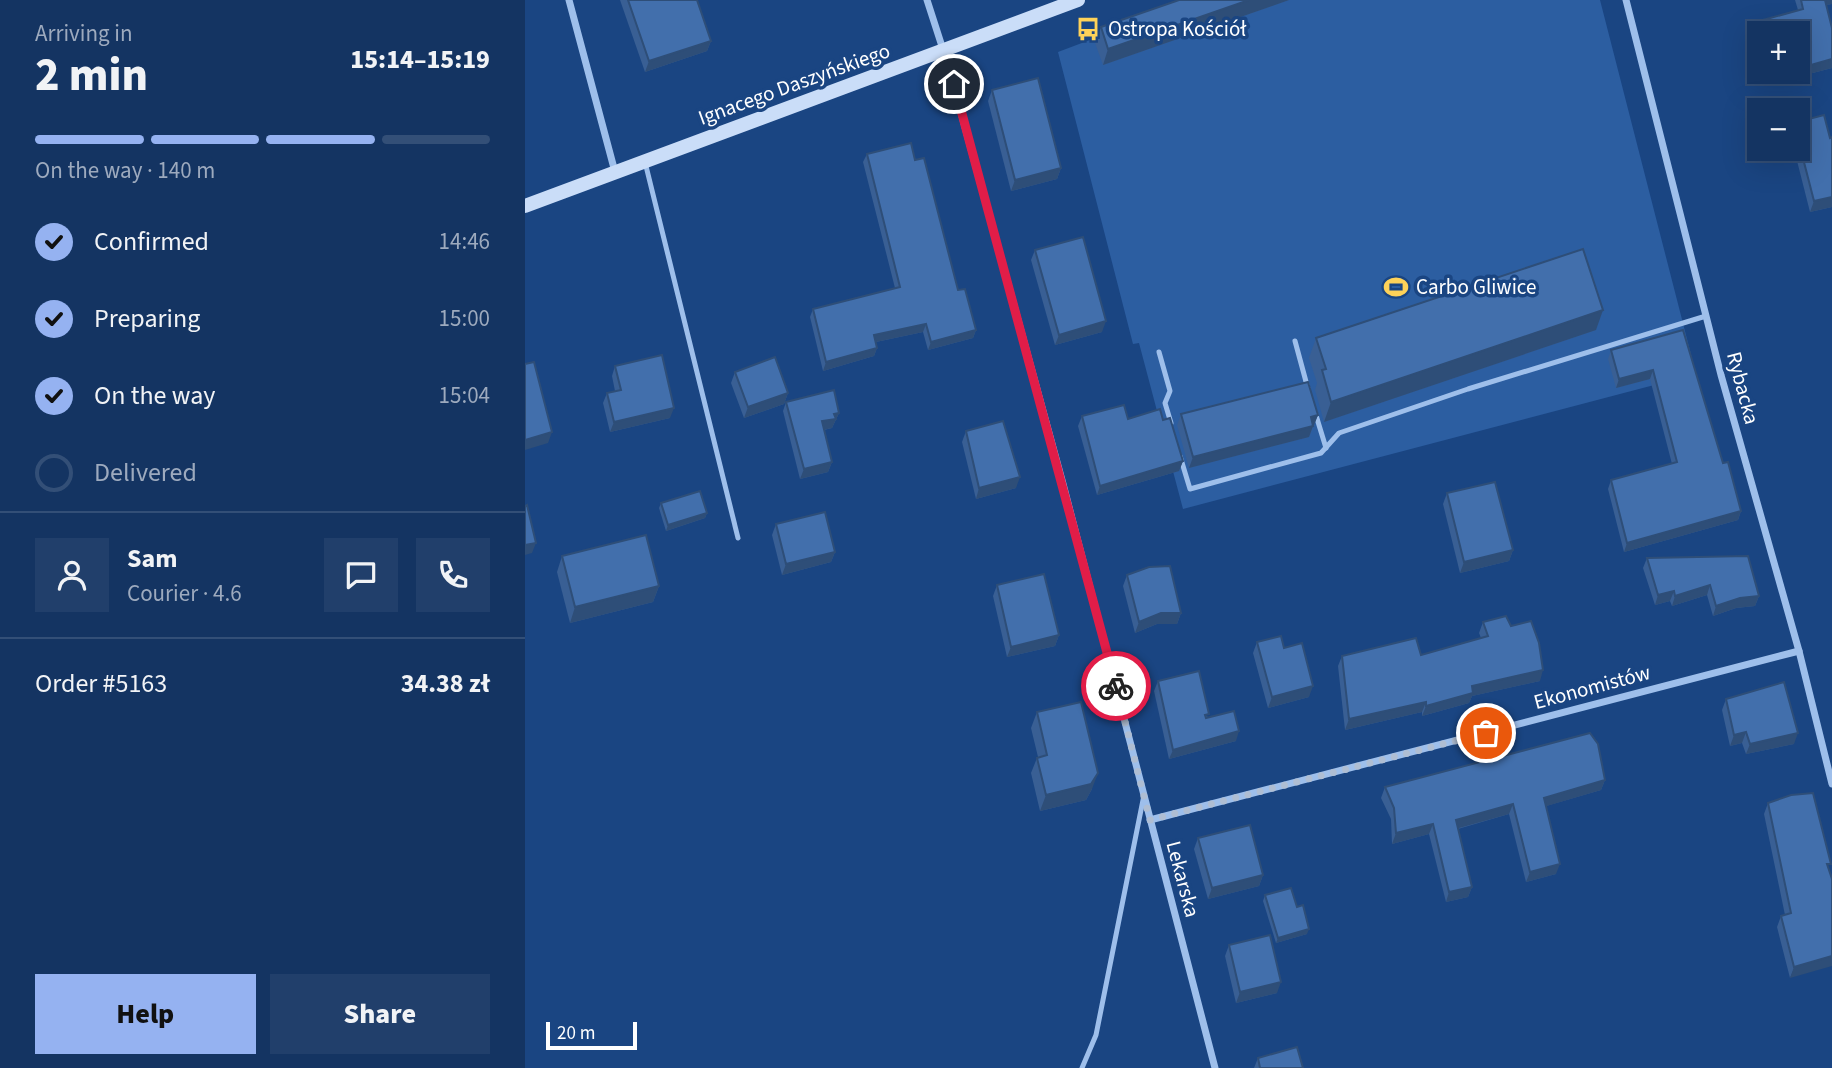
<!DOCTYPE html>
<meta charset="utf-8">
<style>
body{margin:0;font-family:"Source Sans 3",sans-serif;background:#213f6b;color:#f1f3f6;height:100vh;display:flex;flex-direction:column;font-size:26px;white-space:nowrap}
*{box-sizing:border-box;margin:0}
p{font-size:23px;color:#9daabe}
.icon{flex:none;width:38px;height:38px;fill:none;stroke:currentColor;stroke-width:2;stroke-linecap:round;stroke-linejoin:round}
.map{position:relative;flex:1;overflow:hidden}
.side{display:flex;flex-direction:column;background:#143462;width:525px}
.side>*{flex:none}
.fabs{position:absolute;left:1222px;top:21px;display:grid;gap:14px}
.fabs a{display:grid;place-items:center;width:63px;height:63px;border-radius:0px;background:#143462;box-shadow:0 7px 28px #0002,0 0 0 2px #334f77;font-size:35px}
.scale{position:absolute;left:21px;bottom:18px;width:91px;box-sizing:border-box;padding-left:7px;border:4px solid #fff;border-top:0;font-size:19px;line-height:24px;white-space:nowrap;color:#fff;-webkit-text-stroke:5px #1a4582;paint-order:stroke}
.pin{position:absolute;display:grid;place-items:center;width:60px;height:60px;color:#fff;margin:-30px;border:4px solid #fff;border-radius:50%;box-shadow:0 2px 7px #0007}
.courier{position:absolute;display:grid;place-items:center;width:70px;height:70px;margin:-35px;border:5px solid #e11d48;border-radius:50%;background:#fff;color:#222;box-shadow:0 2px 9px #0007}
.head em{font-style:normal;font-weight:800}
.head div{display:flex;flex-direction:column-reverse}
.head{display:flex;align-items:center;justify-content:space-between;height:119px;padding:0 35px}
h1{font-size:46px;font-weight:800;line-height:52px}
.bar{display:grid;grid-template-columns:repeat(4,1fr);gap:10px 7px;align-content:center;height:84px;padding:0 35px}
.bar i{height:9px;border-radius:5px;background:#334f77}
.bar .active{background:#95b2f1}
.bar p{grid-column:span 4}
.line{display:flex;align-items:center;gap:18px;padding:0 35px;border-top:2px solid #334f77}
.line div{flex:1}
.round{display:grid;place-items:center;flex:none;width:74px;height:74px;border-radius:0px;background:#213f6b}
ol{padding:0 35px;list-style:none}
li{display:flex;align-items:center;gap:21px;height:77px}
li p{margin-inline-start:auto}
li .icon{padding:7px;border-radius:50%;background:#95b2f1;color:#111;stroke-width:4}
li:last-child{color:#9daabe}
li i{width:38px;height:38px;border:4px solid #334f77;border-radius:50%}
.button{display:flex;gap:14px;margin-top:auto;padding:14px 35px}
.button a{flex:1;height:80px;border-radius:0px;background:#95b2f1;color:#111;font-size:28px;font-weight:800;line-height:80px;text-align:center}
.button a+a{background:#213f6b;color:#f1f3f6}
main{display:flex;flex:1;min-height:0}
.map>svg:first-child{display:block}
.green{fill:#2c5ea1}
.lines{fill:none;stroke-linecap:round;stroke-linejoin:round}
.lane{stroke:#9ebfeb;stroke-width:5}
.street{stroke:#9ebfeb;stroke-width:7}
.secondary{stroke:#caddf8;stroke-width:14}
.wall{fill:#395f94}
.shaded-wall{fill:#2e4e78}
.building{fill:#426fac;stroke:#2e4e78;stroke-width:2}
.done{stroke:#afbed3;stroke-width:7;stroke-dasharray:0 12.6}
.route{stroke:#e11d48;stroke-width:9}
.labels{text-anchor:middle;stroke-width:7;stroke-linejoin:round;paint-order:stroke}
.poi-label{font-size:21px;fill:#fff;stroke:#1a4582;text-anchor:start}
.street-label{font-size:21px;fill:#fff;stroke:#1a4582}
</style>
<main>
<section class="side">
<div class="head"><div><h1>2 min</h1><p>Arriving in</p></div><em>15:14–15:19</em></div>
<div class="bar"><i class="active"></i><i class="active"></i><i class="active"></i><i></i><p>On the way · 140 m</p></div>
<ol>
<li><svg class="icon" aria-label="check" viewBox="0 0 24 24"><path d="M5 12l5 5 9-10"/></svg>Confirmed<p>14:46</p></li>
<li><svg class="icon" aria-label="check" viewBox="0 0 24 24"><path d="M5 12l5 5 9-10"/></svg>Preparing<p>15:00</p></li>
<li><svg class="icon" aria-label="check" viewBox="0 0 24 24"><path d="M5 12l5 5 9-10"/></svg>On the way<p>15:04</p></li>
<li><i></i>Delivered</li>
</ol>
<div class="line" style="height:126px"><a class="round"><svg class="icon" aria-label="person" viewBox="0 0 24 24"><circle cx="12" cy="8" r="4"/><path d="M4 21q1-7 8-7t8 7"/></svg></a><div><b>Sam</b><p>Courier · 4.6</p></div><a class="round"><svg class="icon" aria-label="chat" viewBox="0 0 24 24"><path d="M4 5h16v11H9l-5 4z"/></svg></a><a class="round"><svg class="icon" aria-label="phone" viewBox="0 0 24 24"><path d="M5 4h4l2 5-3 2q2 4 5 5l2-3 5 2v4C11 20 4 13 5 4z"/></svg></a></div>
<div class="line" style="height:91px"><div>Order #5163</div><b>34.38 zł</b></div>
<div class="button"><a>Help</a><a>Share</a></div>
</section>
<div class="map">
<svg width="1307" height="1068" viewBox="0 0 1307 1068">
<rect width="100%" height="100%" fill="#1a4582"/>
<!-- green -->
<path class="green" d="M671,0H1075L1171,374L658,509L614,343L608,344L533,52Z"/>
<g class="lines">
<!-- lane -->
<g class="lane">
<path d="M120,162L213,538"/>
<path d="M770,341L783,389"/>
<path d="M634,352L645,391L640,403L646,423"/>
<path d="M790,412L801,448"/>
<path d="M655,456L665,489L796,453L814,433L943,389L1181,316"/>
<path d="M557,1068L571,1035L619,795"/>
</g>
<!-- street -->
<g class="street">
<path d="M44,0L90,172"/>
<path d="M402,0L423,65L538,484L690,1068"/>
<path d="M1101,0L1196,375L1274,651L1307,784"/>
<path d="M625,820L1274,651"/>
</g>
<!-- secondary -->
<path class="secondary" d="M0,206L553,0"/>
</g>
<!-- wall -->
<g class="wall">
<path d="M95,0H172L186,41L182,51L120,72Z"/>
<path d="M654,0H764L578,65L570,43L576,27Z"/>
<path d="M1270,0H1307V4L1301,5L1307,28V68L1249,83L1246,72H1272V33H1236L1235,29L1238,20L1273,10Z"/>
<path d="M467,90L536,168L532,179L486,191L463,101Z"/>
<path d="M1272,122L1305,138L1307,137V207L1285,212L1269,149H1272Z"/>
<path d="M342,154L390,160L433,290L451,330L448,338L403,350L398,332L351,342L352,348L349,356L298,371L285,317L288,309L370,288L338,162Z"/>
<path d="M510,250L577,332L530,345L506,260Z"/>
<path d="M1071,330L799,422L790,390L792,383L784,358L791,338Z"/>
<path d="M1158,330L1198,463L1216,511L1213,520L1099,552L1083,489L1086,480L1147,464L1125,379L1091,388L1083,359L1086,350Z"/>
<path d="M90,366L145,418L85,432L78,403L82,393L90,391L87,376Z"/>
<path d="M210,372L263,393L259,404L219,418L206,383Z"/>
<path d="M261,402L314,413L307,428L299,430L307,462L303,472L275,479L258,411Z"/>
<path d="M656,414L793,415L784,437L664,468L652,425Z"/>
<path d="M557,416L638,420L658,461L654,471L572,495L553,426Z"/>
<path d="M441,431L491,488L451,499L437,442Z"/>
<path d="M922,493L988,550L984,561L935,573L918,504Z"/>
<path d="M136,503L182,513L180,518L141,531L134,508Z"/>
<path d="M251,524L310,552L306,562L257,575L247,535Z"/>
<path d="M37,556L134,586L128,602L45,623L32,572Z"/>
<path d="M1122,558L1234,596L1230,606L1211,608L1188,616L1182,595L1147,606L1145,601L1130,605L1118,568Z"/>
<path d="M602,575L656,613L652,624H632L610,633L598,586Z"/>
<path d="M472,585L534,635L530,646L482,657L468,596Z"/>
<path d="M958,622L1015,681L947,696L944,703L897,716V712L820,730L813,666L817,656L896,655L956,638L954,633Z"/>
<path d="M732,642L759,648L784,697L743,708L728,653Z"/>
<path d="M633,681L683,717L711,741L644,759L629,691Z"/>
<path d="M1201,699L1269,744L1221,754L1217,743L1205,746L1197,710Z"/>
<path d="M512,712L567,789L561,800L515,811L506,773L512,758L513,757L506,728Z"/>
<path d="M1080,780L1076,790L1021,806L1031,874L1001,882L984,814L933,829L947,887L943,897L921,902L904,834L867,844L866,819L856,798L860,787Z"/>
<path d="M1243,803L1304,869L1307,879L1265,978L1252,927L1256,916L1260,915L1239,814Z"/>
<path d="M673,838L738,875L734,886L683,899L669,849Z"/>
<path d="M740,895L772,907L782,934L751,943L738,901Z"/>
<path d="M704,945L752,993L711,1003L700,956Z"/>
<path d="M733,1058L778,1068H729Z"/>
</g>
<!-- shaded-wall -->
<g class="shaded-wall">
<path d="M724,0H764L578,65L583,49Z"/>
<path d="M1298,0H1307V4L1295,6Z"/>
<path d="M186,41L182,51L120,72L124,61Z"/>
<path d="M1307,59V68L1249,83L1252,74L1261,72H1272V69Z"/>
<path d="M536,168L532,179L486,191L490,180Z"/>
<path d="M1307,197V207L1285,212L1289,201Z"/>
<path d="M1078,310L1071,330L799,422L806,402Z"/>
<path d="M581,321L577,332L530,345L534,335Z"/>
<path d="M401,324L398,332L346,343L349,335Z"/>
<path d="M451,330L448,338L403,350L406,342Z"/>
<path d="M352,348L349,356L298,371L301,362Z"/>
<path d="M1128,370L1125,379L1091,388L1094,379Z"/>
<path d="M263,393L259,404L219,418L223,407Z"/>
<path d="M149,408L145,418L85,432L89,422Z"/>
<path d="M314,413L307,428L293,431L297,421L309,414Z"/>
<path d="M793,415L789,425L784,427L788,426L784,437L664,468L668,457Z"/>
<path d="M27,432L23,443L0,450V440Z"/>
<path d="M658,461L654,471L572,495L575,486Z"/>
<path d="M307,462L303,472L275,479L279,469Z"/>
<path d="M495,477L491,488L451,499L454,488Z"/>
<path d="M1216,511L1213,520L1099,552L1102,543Z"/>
<path d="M182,513L180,518L141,531L143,525Z"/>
<path d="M11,543L7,553L0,555V545Z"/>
<path d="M988,550L984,561L935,573L939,562Z"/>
<path d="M310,552L306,562L257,575L261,564Z"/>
<path d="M1185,585L1182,595L1147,606L1150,596Z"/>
<path d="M134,586L128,602L45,623L50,607Z"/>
<path d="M1149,591L1145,601L1130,605L1133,595Z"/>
<path d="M1234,596L1230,606L1211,608L1188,616L1191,606L1215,598Z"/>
<path d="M636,613H656L652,624H632L610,633L614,622Z"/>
<path d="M534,635L530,646L482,657L486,647Z"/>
<path d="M1018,670L1015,681L947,696L944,703L897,716L901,706L947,686Z"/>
<path d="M788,686L784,697L743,708L747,697Z"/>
<path d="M901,702L897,712L820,730L824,719Z"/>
<path d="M714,731L711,741L644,759L648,750Z"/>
<path d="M1221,732L1217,743L1205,746L1209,735Z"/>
<path d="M1273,733L1269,744L1221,754L1225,744Z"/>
<path d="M573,773L567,789L561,800L515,811L521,795Z"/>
<path d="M1080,780L1076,790L1015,808L1019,798Z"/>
<path d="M988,804L984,814L927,830L931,820Z"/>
<path d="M908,824L904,834L867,844L871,833Z"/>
<path d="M1035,864L1031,874L1001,882L1005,872Z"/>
<path d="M738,875L734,886L683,899L687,888Z"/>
<path d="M947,887L943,897L921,902L924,892Z"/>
<path d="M784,929L782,934L751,943L753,938Z"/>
<path d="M1307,956V966L1265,978L1269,967Z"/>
<path d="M756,982L752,993L711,1003L715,992Z"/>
</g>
<!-- building -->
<g class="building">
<path d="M103,0H172L186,41L124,61Z"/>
<path d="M654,0H724L583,49L576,27Z"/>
<path d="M1276,0H1300L1307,28V59L1272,69V33H1242L1238,20L1278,9Z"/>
<path d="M513,78L536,168L490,180L467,90Z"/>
<path d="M1299,115L1305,138L1307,137V197L1289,201L1272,135V122Z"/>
<path d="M386,143L390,160L399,158L433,290L440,289L451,330L406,342L401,324L349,335L352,348L301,362L288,309L375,287L342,154Z"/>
<path d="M558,237L581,321L534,335L510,250Z"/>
<path d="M1058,249L1078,310L806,402L797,370L801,369L791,338Z"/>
<path d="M1158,330L1198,463L1203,462L1216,511L1102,543L1086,480L1152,462L1128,370L1094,379L1086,350Z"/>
<path d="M137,355L149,408L89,422L82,393L96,390L90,366Z"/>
<path d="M250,357L263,393L223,407L210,372Z"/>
<path d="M9,362L27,432L0,440V364Z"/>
<path d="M783,382L793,415L786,417L788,426L668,457L656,414Z"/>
<path d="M309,390L314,413L309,414L311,419L297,421L307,462L279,469L261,402Z"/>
<path d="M599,405L603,419L635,409L638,420L645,418L658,461L575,486L557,416Z"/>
<path d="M478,421L495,477L454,488L441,431Z"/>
<path d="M970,482L988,550L939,562L922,493Z"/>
<path d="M175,491L182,513L143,525L136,503Z"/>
<path d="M2,505L11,543L0,545V506Z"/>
<path d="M300,512L310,552L261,564L251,524Z"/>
<path d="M121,535L134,586L50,607L37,556Z"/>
<path d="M1223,556L1234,596L1215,598L1191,606L1185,585L1150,596L1149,591L1133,595L1122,558Z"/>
<path d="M645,566L656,613H636L614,622L602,575L624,567Z"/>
<path d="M519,574L534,635L486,647L472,585Z"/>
<path d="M981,616L986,626L1006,621L1014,643L1018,670L947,686L948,693L901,706V702L824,719L817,656L891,638L896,655L963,636L958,622Z"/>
<path d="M756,636L759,648L777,643L788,686L747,697L732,642Z"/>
<path d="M674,671L684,714L680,715L681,718L709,711L714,731L648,750L633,681Z"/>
<path d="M1259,682L1273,733L1225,744L1221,732L1209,735L1201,699Z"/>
<path d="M556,702L573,773L566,784L521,795L512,758L522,755L512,712Z"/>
<path d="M1065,733L1073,744L1080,780L1019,798L1035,864L1005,872L988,804L931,820L947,887L924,892L908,824L871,833L869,808L860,787Z"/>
<path d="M1288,793L1306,864H1302L1307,879V956L1269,967L1256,916L1266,913L1243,803L1266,795Z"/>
<path d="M725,825L738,875L687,888L673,838Z"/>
<path d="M766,888L772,907L778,905L784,929L753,938L740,895Z"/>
<path d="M745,935L756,982L715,992L704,945Z"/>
<path d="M772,1047L778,1068H735L733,1058Z"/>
</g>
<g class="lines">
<!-- done -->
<path class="done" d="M591,686L625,820L961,733"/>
<!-- route -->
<path class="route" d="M429,84L591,686"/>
</g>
<!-- icons -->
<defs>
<g id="bus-bare" transform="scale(1.89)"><path d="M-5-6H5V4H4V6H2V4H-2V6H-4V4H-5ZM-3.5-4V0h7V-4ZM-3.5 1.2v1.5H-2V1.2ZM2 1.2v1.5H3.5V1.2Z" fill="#fed259" stroke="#1a4582" stroke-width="2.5" paint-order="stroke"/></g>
<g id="stadium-bare" transform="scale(1.89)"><path d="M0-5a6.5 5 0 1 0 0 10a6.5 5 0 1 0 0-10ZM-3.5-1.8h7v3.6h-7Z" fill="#fed259" stroke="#1a4582" stroke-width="2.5" paint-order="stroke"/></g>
</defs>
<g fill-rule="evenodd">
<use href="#bus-bare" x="563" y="29"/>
<use href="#stadium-bare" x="871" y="287"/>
</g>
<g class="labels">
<!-- poi labels -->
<g class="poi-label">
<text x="583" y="36">Ostropa Kościół</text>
<text x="891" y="294">Carbo Gliwice</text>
</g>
<!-- street labels -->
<g class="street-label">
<text transform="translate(269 84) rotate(-20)" y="7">Ignacego Daszyńskiego</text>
<text transform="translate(1218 388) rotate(75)" y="7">Rybacka</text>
<text transform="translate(1067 687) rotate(-15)" y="7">Ekonomistów</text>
<text transform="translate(658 879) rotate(75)" y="7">Lekarska</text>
</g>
</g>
</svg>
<div class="fabs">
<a>+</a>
<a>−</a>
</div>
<div class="scale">20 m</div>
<div class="pin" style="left:961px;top:733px;background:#ea580c"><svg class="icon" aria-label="bag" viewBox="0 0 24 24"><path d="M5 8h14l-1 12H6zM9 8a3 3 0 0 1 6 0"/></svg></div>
<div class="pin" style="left:429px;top:84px;background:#1f2937"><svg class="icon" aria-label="home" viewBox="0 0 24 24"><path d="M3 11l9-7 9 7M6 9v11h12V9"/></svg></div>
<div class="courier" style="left:591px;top:686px"><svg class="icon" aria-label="bike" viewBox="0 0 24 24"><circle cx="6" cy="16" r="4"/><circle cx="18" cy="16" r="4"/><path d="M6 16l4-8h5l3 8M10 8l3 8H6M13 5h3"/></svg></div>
</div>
</main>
